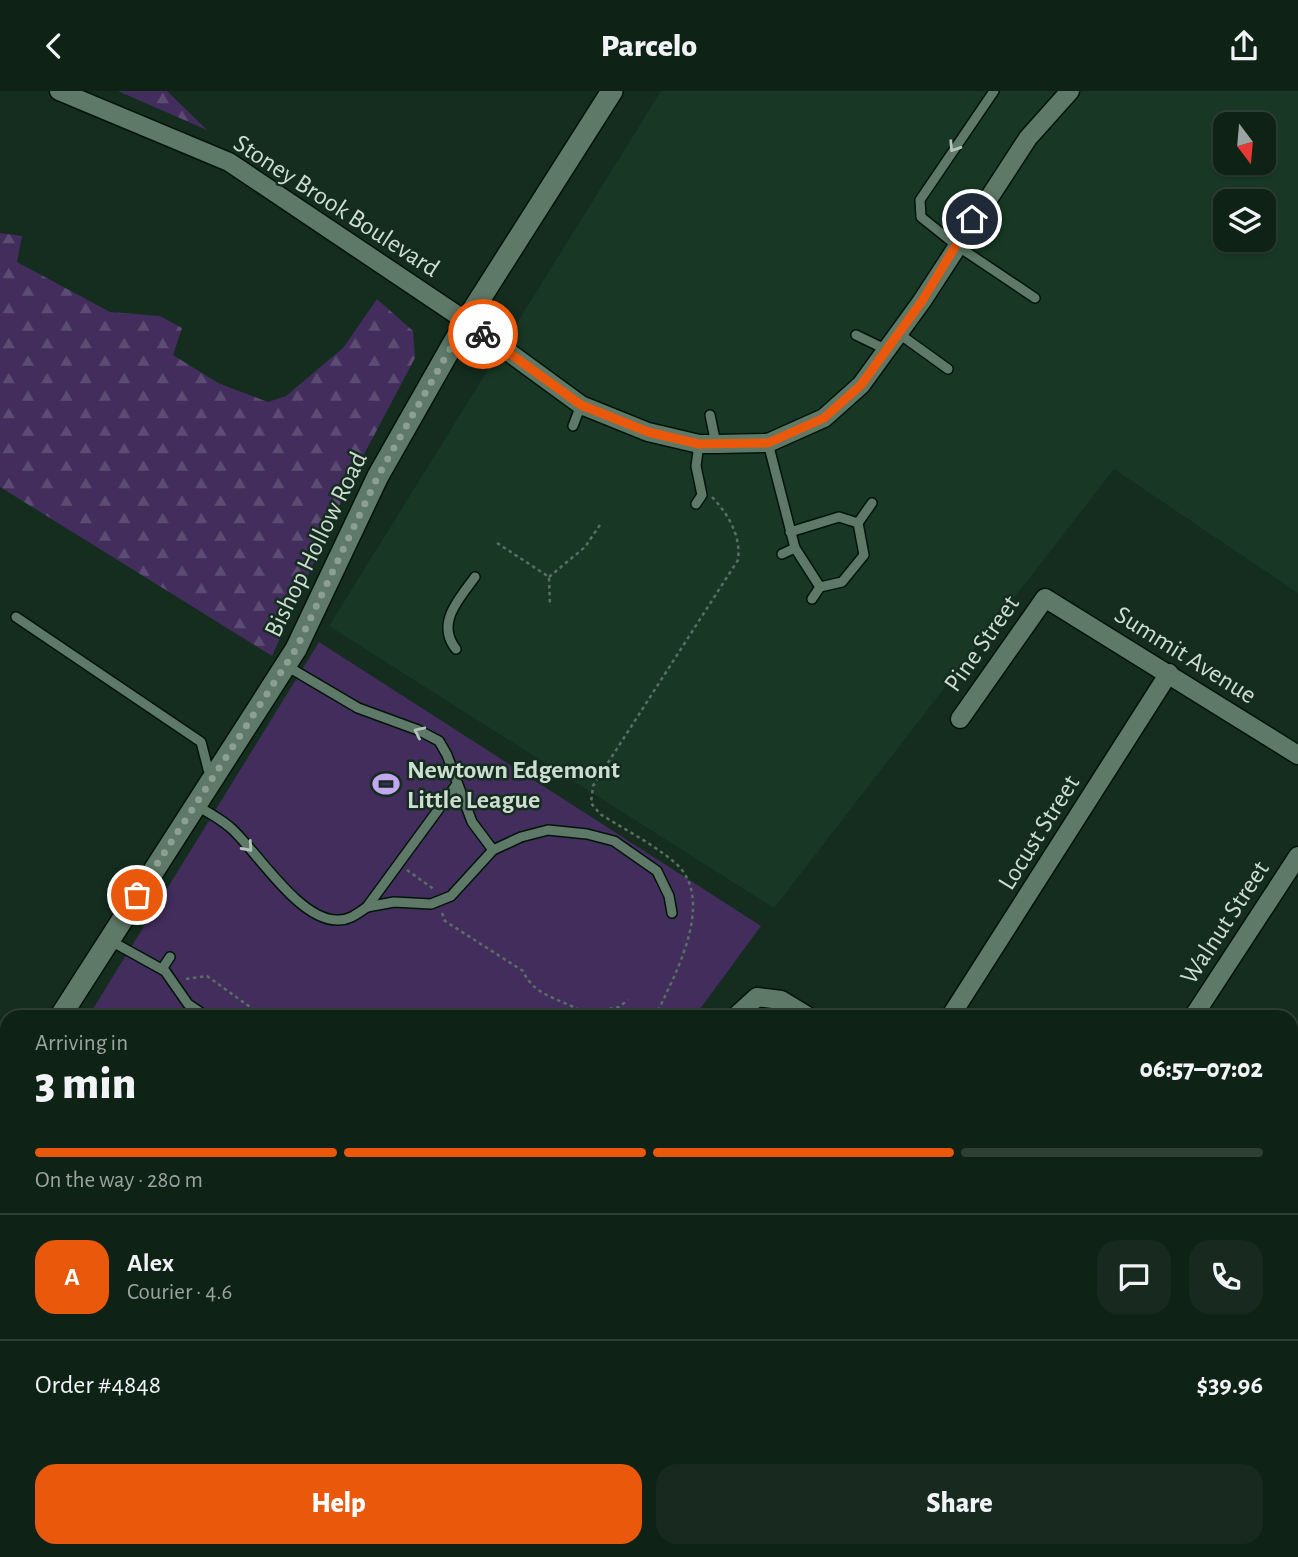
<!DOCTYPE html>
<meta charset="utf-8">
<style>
body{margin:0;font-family:"Alegreya Sans",sans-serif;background:#182a1f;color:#f1f3f6;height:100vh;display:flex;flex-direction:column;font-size:26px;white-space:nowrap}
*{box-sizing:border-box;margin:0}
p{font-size:23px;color:#9ba4a1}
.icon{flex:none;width:38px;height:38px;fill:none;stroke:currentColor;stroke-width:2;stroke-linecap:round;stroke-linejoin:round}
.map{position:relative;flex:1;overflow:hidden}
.sheet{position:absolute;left:0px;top:919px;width:1298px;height:548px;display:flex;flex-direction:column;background:#0f2216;border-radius:21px 21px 0 0;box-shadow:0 2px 5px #0004,0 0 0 2px #2f3f35}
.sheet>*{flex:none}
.needle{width:46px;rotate:164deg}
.controls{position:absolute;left:1213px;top:21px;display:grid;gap:14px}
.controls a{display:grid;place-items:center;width:63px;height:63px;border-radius:14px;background:#0f2216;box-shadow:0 2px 5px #0004,0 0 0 2px #2f3f35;font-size:35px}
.pin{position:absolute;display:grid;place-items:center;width:60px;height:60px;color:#fff;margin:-30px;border:4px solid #fff;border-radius:50%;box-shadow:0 2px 7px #0007}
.courier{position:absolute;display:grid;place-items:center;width:70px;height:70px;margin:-35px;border:5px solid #ea580c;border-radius:50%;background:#fff;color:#222;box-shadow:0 2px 9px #0007}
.head em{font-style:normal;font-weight:800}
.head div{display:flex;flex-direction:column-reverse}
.head{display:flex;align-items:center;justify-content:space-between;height:119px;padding:0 35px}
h1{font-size:46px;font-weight:800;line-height:52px}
.bar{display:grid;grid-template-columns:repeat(4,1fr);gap:10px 7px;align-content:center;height:84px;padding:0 35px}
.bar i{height:9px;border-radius:5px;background:#2f3f35}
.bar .selected{background:#ea580c}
.bar p{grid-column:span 4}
.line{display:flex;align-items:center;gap:18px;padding:0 35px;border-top:2px solid #2f3f35}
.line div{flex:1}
.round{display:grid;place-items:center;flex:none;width:74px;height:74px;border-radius:21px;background:#182a1f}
.cta{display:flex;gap:14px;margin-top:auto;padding:14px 35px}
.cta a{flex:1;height:80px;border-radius:21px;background:#ea580c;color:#fff;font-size:28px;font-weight:800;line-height:80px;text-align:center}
.cta a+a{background:#182a1f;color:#f1f3f6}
header{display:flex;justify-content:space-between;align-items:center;height:91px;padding:0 35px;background:#0f2216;font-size:32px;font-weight:800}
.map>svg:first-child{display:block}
.built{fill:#183825;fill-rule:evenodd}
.forest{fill:url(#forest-firs)}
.park{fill:#422d5d}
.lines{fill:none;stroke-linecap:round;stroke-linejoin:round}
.lane-casing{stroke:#001508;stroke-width:12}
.street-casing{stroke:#001508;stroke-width:21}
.secondary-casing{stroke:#001508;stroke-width:24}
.path{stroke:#596f61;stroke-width:2.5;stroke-dasharray:3.5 3.5;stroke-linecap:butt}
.lane{stroke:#5e7967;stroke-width:9}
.street{stroke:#5e7967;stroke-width:18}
.secondary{stroke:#5e7967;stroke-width:21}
.oneway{stroke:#b2c4b7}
.done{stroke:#8d9f93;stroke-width:7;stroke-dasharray:0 12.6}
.route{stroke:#ea580c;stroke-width:9}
.labels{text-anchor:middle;stroke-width:5;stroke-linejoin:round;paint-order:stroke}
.street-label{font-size:26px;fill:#ceddd2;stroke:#142d1e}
.poi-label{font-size:26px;font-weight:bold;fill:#ceddd2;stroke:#142d1e;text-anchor:start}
</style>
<header><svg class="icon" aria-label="back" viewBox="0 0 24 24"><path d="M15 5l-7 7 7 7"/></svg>Parcelo<svg class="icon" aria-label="share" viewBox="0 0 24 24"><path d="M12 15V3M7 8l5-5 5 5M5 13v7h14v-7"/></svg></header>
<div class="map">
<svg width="1298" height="1466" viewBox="0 0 1298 1466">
<defs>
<pattern id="forest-firs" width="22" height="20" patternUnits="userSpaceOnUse" patternTransform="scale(1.75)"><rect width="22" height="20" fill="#422d5d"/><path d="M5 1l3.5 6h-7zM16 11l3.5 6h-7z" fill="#5c4b73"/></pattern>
</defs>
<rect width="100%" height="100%" fill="#142d1e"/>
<!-- built -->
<path class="built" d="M661,0H1298V502L1114,378L774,817L329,535ZM1225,33H1264V72H1225ZM1225,110H1264V149H1225Z"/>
<!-- forest -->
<g class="forest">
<path d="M118,0H167L207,39Z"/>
<path d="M0,142L22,145L17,171L110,221L160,225L182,237L173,264L218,292L268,311L286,305L343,257L377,208L413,240L415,267L353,384L272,565L0,396Z"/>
</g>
<!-- park -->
<g class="park">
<path d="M319,551L761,835L694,926H88Z"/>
<path d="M7,1454V1460H275L271,1466H0Z"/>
</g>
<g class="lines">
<!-- lane casing -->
<g class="lane-casing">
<g id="lane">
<path d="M994,0L920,109L921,126L956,154L1035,207"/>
<path d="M898,242L948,278"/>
<path d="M856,244L887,259"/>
<path d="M710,324L716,353"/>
<path d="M573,335L581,314"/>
<path d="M768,352L795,457L820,496L842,491L864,464L858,432L839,426L790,441"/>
<path d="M696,413L702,404L696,375L699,353"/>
<path d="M858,432L872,412"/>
<path d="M782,463L795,457"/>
<path d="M812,508L820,496"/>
<path d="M16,526L201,651L208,678L213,684"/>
<path d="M456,558C435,532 460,507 475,486"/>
<path d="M285,574L358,617L418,639L439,650L447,664L472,731L493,759"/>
<path d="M195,714C208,721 221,728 232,738C258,762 299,829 337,829C349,830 358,822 367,816L457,693"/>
<path d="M367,816L394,811L431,813L451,805L493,759L521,746L548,739L587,743L614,750L657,780L669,805L672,822"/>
<path d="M109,849L165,880L188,913L207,926"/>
<path d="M162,878L170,866"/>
</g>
</g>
<!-- street casing -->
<g class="street-casing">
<g id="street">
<path d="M59,0L229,71L466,230L581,314L648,341L699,353H716L768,352L824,327L861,294L922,210L1028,47L1070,0"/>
<path d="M960,628L1045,507L1298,664"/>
<path d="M735,926L757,906L781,909L809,926"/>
<path d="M950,926L1169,582"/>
<path d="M1193,926L1298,765"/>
<path d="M1292,1143L1298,1133"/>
<path d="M1292,1235L1298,1239"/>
<path d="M751,1460L762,1466"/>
<path d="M388,1466L393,1460"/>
<path d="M608,1466L612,1460"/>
<path d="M845,1466L849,1460"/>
<path d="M1089,1466L1093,1460"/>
</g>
</g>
<!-- secondary casing -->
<g class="secondary-casing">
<g id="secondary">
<path d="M60,926L296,558L378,385L466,230L612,0"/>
<path d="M0,1021L7,1010"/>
</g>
</g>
<!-- path -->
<g class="path">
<path d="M497,452L549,486L550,515"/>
<path d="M549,486L585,456L600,434"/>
<path d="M407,779L435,799"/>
<path d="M442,822L445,830L523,880C535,907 564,908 586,923L619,916L628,909"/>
<path d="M186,888L207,885L264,926"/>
<path d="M655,926C674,885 719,807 673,770C651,752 624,738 600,723L591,712L593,695L738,469C741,445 729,424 712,406"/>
<path d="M263,1466L266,1460"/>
</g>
<!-- lane -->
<use href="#lane" class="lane"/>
<!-- street -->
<use href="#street" class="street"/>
<!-- secondary -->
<use href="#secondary" class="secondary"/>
</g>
<!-- one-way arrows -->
<defs><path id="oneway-chevron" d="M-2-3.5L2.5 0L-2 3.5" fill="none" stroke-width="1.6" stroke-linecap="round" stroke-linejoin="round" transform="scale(1.75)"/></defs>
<g class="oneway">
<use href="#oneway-chevron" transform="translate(954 56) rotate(123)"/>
<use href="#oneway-chevron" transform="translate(419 641) rotate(-155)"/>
<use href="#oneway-chevron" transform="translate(248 756) rotate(48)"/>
</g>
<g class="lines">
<!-- done -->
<path class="done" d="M137,804L296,558L378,385L466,230L483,243"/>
<!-- route -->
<path class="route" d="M483,243L581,314L648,341L699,353L768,352L824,327L861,294L922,210L972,128"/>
</g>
<!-- icons -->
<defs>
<g id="stadium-bare" transform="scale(2.1)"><path d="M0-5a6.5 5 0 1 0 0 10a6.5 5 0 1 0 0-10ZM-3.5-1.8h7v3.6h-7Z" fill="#c4a7f1" stroke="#142d1e" stroke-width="2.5" paint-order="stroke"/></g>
</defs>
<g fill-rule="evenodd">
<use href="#stadium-bare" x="386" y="693"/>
</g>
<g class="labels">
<!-- street labels -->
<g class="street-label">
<text transform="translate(337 114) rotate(33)" y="9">Stoney Brook Boulevard</text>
<text transform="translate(315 453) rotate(-64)" y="9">Bishop Hollow Road</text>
<text transform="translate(981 552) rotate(-55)" y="9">Pine Street</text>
<text transform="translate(1186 563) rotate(32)" y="9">Summit Avenue</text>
<text transform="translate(1038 741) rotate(-58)" y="9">Locust Street</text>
<text transform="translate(1224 831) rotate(-57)" y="9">Walnut Street</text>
</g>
<!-- poi labels -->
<g class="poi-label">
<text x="407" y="687">Newtown Edgemont<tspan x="407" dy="30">Little League</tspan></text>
</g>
</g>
</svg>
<div class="controls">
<a><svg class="needle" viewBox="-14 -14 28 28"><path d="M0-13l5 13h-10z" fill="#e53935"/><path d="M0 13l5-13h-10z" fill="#9ba4a1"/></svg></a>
<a><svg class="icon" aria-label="layers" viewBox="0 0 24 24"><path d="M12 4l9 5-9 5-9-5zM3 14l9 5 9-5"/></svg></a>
</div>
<div class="pin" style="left:137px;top:804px;background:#ea580c"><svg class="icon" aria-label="bag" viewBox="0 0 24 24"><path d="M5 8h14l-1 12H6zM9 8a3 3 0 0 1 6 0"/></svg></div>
<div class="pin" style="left:972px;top:128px;background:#1f2937"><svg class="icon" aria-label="home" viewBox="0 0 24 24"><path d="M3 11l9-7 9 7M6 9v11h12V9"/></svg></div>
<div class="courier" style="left:483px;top:243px"><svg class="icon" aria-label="bike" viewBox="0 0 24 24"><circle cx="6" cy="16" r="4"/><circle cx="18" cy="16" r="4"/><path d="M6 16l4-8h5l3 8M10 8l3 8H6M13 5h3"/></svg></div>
<section class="sheet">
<div class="head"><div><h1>3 min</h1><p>Arriving in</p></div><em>06:57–07:02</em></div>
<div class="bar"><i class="selected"></i><i class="selected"></i><i class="selected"></i><i></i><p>On the way · 280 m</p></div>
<div class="line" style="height:126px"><b class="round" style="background:#ea580c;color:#fff">A</b><div><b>Alex</b><p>Courier · 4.6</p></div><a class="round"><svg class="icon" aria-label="chat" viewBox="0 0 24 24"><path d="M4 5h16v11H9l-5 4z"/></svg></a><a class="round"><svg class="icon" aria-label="phone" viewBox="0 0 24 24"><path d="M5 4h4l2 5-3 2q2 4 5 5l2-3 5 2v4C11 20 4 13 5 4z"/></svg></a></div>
<div class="line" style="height:91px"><div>Order #4848</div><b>$39.96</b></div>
<div class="cta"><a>Help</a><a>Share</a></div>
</section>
</div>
